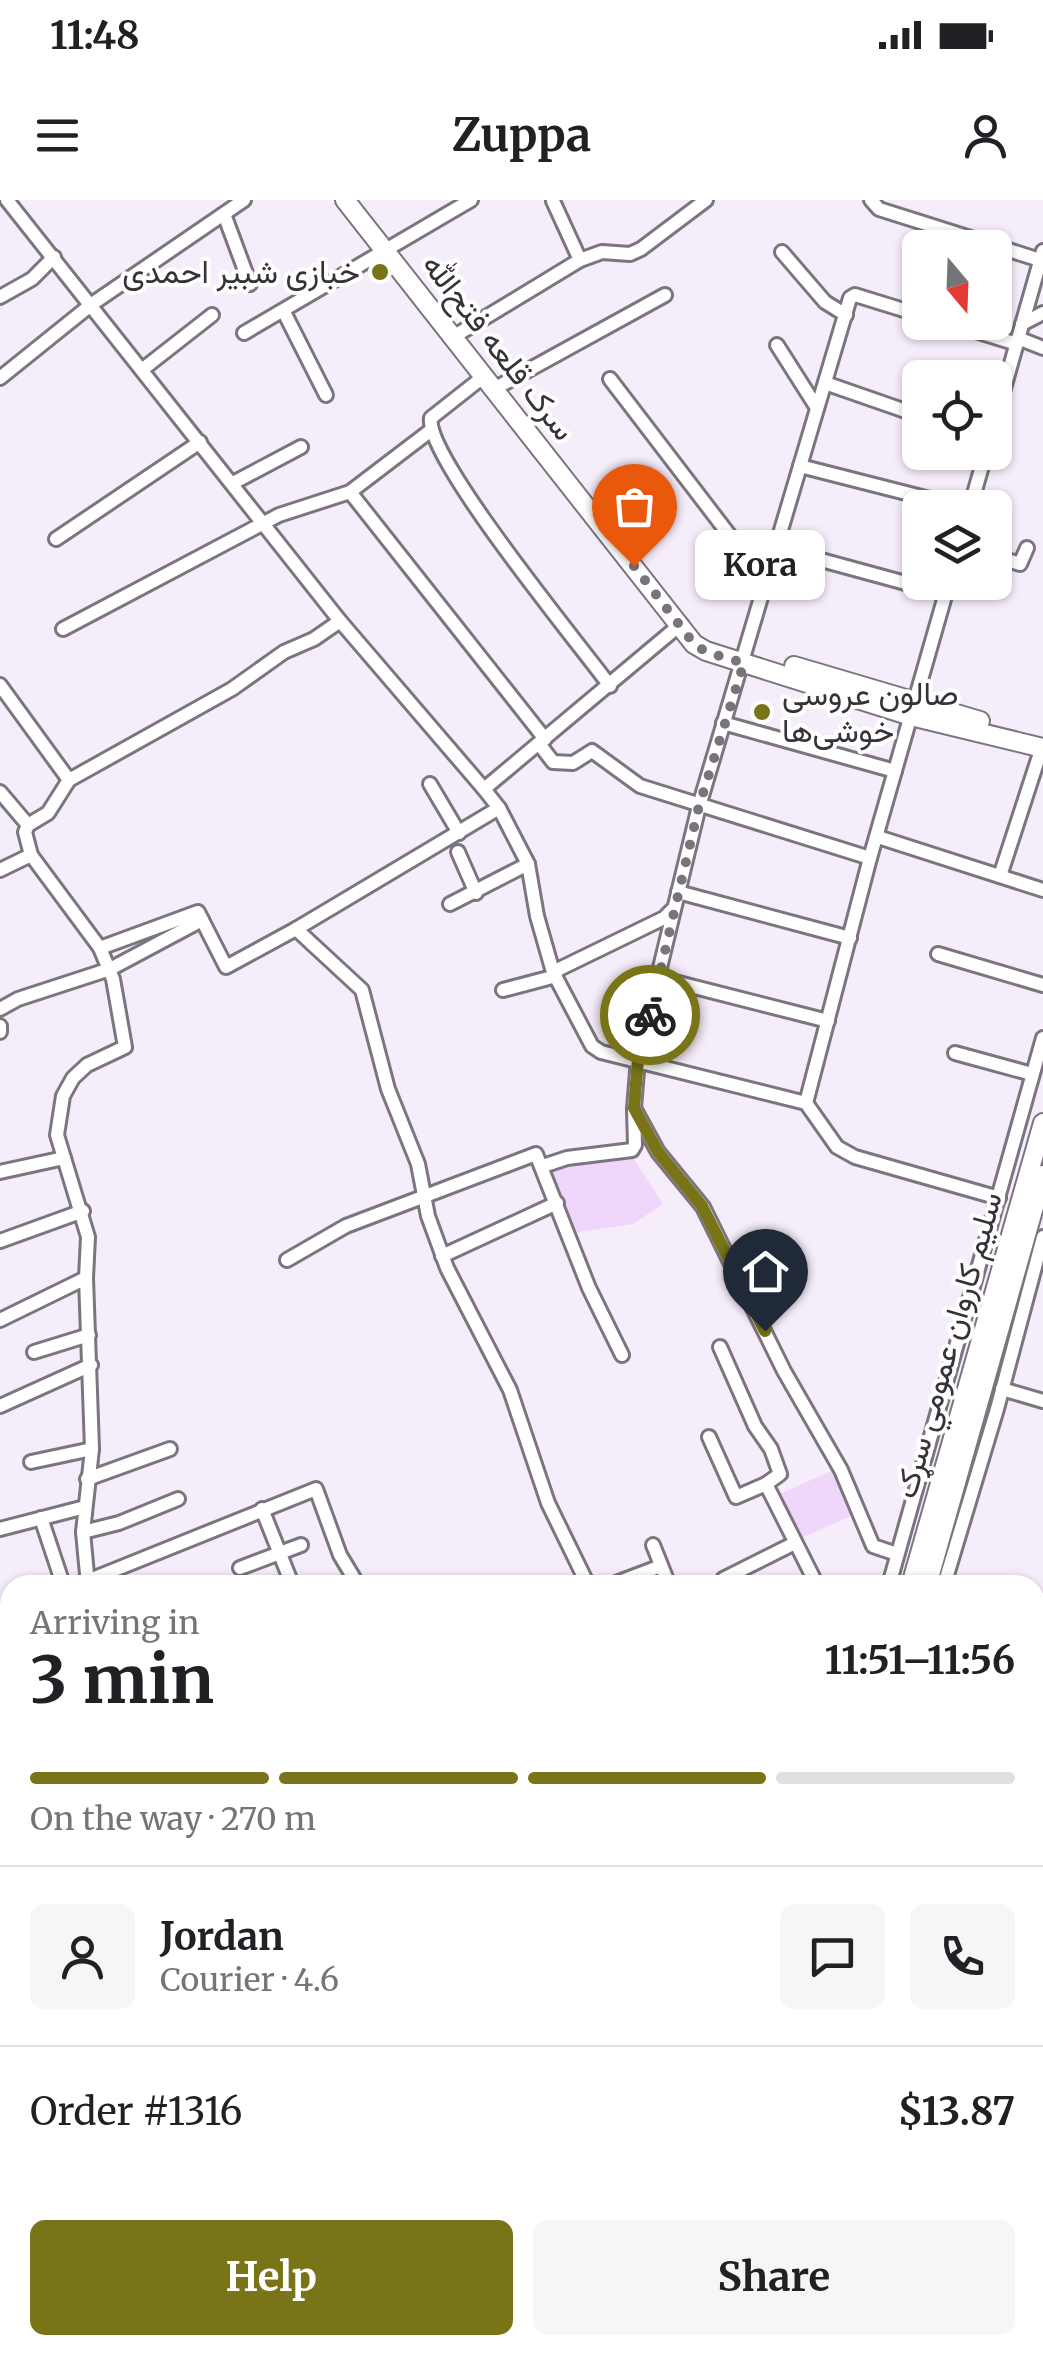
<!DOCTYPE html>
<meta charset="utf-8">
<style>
body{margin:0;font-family:Merriweather,Vazirmatn,serif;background:#f6f6f6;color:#202124;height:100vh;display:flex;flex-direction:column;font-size:38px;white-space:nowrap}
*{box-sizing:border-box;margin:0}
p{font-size:32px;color:#757577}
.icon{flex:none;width:55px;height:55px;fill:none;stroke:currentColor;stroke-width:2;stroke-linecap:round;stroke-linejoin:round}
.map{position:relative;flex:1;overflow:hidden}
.side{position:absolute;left:0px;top:1375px;width:1045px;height:780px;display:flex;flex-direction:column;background:#fff;border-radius:30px 30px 0 0;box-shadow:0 2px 8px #0004}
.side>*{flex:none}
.needle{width:65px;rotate:161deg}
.tools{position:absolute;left:902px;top:30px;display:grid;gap:20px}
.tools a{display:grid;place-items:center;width:110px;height:110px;border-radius:15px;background:#fff;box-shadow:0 2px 8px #0004;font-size:50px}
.pin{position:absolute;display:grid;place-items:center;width:85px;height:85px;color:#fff;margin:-102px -42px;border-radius:50% 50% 50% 0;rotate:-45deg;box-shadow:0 0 10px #0007}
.pin .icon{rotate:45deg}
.courier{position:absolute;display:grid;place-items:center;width:100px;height:100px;margin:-50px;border:8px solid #787417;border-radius:50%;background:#fff;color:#222;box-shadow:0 2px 12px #0007}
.bubble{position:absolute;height:70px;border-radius:15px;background:#fff;box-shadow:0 2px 8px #0004;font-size:32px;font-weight:700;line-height:70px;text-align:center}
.head em{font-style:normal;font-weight:700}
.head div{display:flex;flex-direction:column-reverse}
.head{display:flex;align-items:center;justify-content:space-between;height:170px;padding:0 30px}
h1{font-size:65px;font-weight:700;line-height:75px}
.bar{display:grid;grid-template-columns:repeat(4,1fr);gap:15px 10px;align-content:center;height:120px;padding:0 30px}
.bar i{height:12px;border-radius:8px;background:#e0e0e0}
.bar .on{background:#787417}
.bar p{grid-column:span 4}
.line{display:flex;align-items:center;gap:25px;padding:0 30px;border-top:2px solid #e0e0e0}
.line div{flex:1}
.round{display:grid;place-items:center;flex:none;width:105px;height:105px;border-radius:15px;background:#f6f6f6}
.action{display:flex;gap:20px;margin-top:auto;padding:20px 30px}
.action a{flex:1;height:115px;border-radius:15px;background:#787417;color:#fff;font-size:40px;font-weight:700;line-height:115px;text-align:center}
.action a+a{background:#f6f6f6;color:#202124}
.status{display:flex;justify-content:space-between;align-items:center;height:70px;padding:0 50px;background:#fff;direction:ltr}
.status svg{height:28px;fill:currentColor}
header{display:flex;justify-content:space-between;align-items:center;height:130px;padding:0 30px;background:#fff;font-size:45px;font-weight:700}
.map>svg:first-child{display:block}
.green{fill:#f0d6fa}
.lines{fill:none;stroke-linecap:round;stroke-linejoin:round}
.minor-casing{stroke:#7c747f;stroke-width:18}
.major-casing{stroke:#7c747f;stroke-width:22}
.minor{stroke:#fff;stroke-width:12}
.major{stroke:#fff;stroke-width:18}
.done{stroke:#79747c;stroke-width:10;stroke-dasharray:0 18}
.route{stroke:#787417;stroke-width:12}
.poi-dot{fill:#787417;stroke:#fefefe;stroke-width:4}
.labels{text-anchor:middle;stroke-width:8;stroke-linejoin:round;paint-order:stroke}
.poi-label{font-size:32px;fill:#363338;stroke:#fefefe;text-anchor:end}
.street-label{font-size:32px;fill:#363338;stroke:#fefefe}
</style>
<div class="status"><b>11:48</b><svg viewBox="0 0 49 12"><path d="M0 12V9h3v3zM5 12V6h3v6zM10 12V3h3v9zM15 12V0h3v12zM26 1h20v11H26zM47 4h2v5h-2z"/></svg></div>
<header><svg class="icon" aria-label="menu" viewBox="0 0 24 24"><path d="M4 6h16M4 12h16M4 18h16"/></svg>Zuppa<svg class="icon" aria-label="person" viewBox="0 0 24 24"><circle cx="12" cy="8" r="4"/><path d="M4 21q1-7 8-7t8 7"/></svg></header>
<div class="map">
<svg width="1043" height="2155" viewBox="0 0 1043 2155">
<rect width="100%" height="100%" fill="#f6edfa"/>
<!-- green -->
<g class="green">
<path d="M630,953L663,1004L633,1024L572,1033L545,970Z"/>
<path d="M838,1268L858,1313L797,1340L777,1295Z"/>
</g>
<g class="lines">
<!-- minor casing -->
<g class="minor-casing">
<g id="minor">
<path d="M7,0L340,421L484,589L681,424"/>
<path d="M871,0L879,9L1040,60"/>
<path d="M553,1L580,60"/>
<path d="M224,14L250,84"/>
<path d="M782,52L825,102L846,115"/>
<path d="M0,97L32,79L54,57"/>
<path d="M284,112L326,195"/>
<path d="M946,122L1017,144"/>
<path d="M1022,124L1043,113"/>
<path d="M244,133L471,0"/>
<path d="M453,137L580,60L602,52L630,54L641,49L706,0"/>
<path d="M1018,138L1043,148"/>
<path d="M777,145L817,208"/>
<path d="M143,169L212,115"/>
<path d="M483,177L431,218C424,256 580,445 610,486"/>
<path d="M0,178L92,104L244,0"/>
<path d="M610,179L766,383"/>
<path d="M825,183L920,216"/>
<path d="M494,189L665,95"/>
<path d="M995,220L1043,51"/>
<path d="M800,266L965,308"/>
<path d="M233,283L301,247"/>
<path d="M350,292L545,539"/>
<path d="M970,308L986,252"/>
<path d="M56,339L200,242"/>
<path d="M777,348L946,394"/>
<path d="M995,356L1020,364L1027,348"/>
<path d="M63,429L279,315L350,292L430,231"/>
<path d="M0,485L69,580L48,613L28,625"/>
<path d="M723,523L895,571"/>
<path d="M540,545L553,562L573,563L592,551L640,586L870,658"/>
<path d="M69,580L232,489L284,452L314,439L340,421"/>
<path d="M430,584L459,633"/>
<path d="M0,592L28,625L25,632L31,655L100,748L113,779L125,847L87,865L73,878L63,896L57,935L88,1037L86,1078L92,1249L83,1332L88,1385"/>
<path d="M499,608L528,664L537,716L553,772L592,846L601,852L806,903L837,947L855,957L999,998"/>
<path d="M878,637L1043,690"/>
<path d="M458,652L476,693"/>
<path d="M0,670L31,655"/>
<path d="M1000,676L1042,547"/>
<path d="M678,692L850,738"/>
<path d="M450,704L528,664"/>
<path d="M296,729L499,608L484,589"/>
<path d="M100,748L198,712L226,767L296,729L362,790L388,889L418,964L428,1016L447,1068L510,1190L548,1303L588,1385"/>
<path d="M938,754L1043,785"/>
<path d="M553,772L664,718L672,710"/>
<path d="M659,778L828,821"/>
<path d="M503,790L556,776"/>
<path d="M0,809L18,799L110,769L202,720"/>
<path d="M0,826V832"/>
<path d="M955,853L1032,874"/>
<path d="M806,903L870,658L949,382"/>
<path d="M543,966L567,958L632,950L635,945L634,910"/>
<path d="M0,972L64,958"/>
<path d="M0,1041L83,1011"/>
<path d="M442,1056L557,1003"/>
<path d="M287,1060L346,1026L536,954L589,1088L622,1155"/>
<path d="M0,1120L86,1078"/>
<path d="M720,1147L755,1226L771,1249L780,1274L766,1284L817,1385"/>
<path d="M34,1152L89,1135"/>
<path d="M1002,1189L1043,1201"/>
<path d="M0,1206L91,1165"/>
<path d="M709,1237L736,1297L766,1284"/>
<path d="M31,1262L92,1249"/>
<path d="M87,1279L170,1249"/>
<path d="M262,1309L290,1379"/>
<path d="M41,1318L61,1378"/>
<path d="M0,1329L85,1307"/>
<path d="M83,1332L119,1323L178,1299"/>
<path d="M653,1345L669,1385"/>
<path d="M897,1354L873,1346L841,1270L784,1171L703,1007L658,952L634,908L638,859L699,606L850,98L855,95L920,115"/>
<path d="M240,1368L301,1345"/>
<path d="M723,1379L795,1343"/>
<path d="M87,1381L316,1289L340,1355L358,1385"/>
<path d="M472,1385H474"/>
<path d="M611,1385L661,1366"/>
<path d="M889,1385L1043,838"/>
<path d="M944,1385L997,1209L1043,1037"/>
<path d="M1035,1419L1043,1422"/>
<path d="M0,1488L10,1485"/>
<path d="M1035,1506L1043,1508"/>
<path d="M0,1537L10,1535"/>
<path d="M1035,1601L1043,1603"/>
<path d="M0,1626L10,1620"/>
<path d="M0,1659L10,1654"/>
<path d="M1035,1689L1043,1692"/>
<path d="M0,1725L10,1766"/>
<path d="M1035,1782L1043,1784"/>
<path d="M0,1817L10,1815"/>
<path d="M1035,1866L1043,1868"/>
<path d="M1035,1937L1043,1940"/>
<path d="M0,1941L10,1939"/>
<path d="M1035,2098L1043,2094"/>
<path d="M262,2145L265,2155"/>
<path d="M486,2145L490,2155"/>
<path d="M547,2145L551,2155"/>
<path d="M584,2145L587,2155"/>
<path d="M643,2145L647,2155"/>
<path d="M688,2145L692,2155"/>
<path d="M753,2145L754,2155"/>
<path d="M820,2145L826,2155"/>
<path d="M199,2146L206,2145"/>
<path d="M310,2155L307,2146L310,2145"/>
<path d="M910,2155L932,2145"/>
</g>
</g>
<!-- major casing -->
<g class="major-casing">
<g id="major">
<path d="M345,0L694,444L706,451L911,516L1043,548"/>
<path d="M794,466L980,521"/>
<path d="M911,1385L1043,923"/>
<path d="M927,1385L1043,975"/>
<path d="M1035,2123L1043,2119"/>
<path d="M1035,2140L1043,2136"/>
<path d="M773,2145L776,2155"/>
<path d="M789,2145L792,2155"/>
<path d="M967,2155L988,2145"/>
<path d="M1003,2155L1024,2145"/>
</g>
</g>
<!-- minor -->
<use href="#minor" class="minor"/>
<!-- major -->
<use href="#major" class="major"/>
</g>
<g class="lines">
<!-- done -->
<path class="done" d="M634,366L694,444L706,452L744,463L699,606L650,815"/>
<!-- route -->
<path class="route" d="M650,815L638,859L634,908L658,952L702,1006L765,1131"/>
</g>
<!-- markers -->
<g class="poi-dot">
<circle cx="380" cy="72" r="10"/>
<circle cx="762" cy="512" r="10"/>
</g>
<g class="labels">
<!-- poi labels -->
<g class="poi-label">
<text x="360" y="83">خبازی شبیر احمدی</text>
<text x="782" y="505" text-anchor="start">صالون عروسی<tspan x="782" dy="37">خوشی‌ها</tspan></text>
</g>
<!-- street labels -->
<g class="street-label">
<text transform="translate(499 147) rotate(52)" y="11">سرک قلعه فتح‌الله</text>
<text transform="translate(948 1145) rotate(-74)" y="11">سلیم کاروان عمومي سړک</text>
</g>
</g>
</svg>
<div class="tools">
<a><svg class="needle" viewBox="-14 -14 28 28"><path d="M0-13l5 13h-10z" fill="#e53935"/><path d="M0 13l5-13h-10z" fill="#757577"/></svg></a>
<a><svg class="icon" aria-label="locate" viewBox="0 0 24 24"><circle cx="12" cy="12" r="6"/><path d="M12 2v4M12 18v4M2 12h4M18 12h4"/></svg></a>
<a><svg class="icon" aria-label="layers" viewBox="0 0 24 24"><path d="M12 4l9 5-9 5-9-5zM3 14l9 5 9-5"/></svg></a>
</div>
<div class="pin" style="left:634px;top:366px;background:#ea580c"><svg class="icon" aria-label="bag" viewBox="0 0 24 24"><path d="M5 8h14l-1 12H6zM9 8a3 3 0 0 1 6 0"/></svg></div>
<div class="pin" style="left:765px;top:1131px;background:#1f2937"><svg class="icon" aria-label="home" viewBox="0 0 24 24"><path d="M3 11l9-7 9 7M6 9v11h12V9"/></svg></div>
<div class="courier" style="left:650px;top:815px"><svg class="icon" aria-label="bike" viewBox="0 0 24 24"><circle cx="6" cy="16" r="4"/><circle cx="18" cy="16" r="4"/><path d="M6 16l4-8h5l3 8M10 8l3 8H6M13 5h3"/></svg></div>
<div class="bubble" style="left:695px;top:330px;width:130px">Kora</div>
<section class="side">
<div class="head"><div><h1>3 min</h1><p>Arriving in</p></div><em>11:51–11:56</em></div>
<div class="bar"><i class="on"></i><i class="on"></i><i class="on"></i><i></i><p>On the way · 270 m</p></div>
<div class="line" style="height:180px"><a class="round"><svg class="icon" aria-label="person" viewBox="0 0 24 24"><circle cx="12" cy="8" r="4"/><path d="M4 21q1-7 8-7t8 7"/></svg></a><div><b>Jordan</b><p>Courier · 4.6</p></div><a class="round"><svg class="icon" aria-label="chat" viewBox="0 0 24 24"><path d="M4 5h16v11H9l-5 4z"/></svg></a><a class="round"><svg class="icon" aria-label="phone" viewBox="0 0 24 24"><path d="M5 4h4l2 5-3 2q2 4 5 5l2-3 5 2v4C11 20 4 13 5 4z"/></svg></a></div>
<div class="line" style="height:130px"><div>Order #1316</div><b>$13.87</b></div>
<div class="action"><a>Help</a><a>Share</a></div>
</section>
</div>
